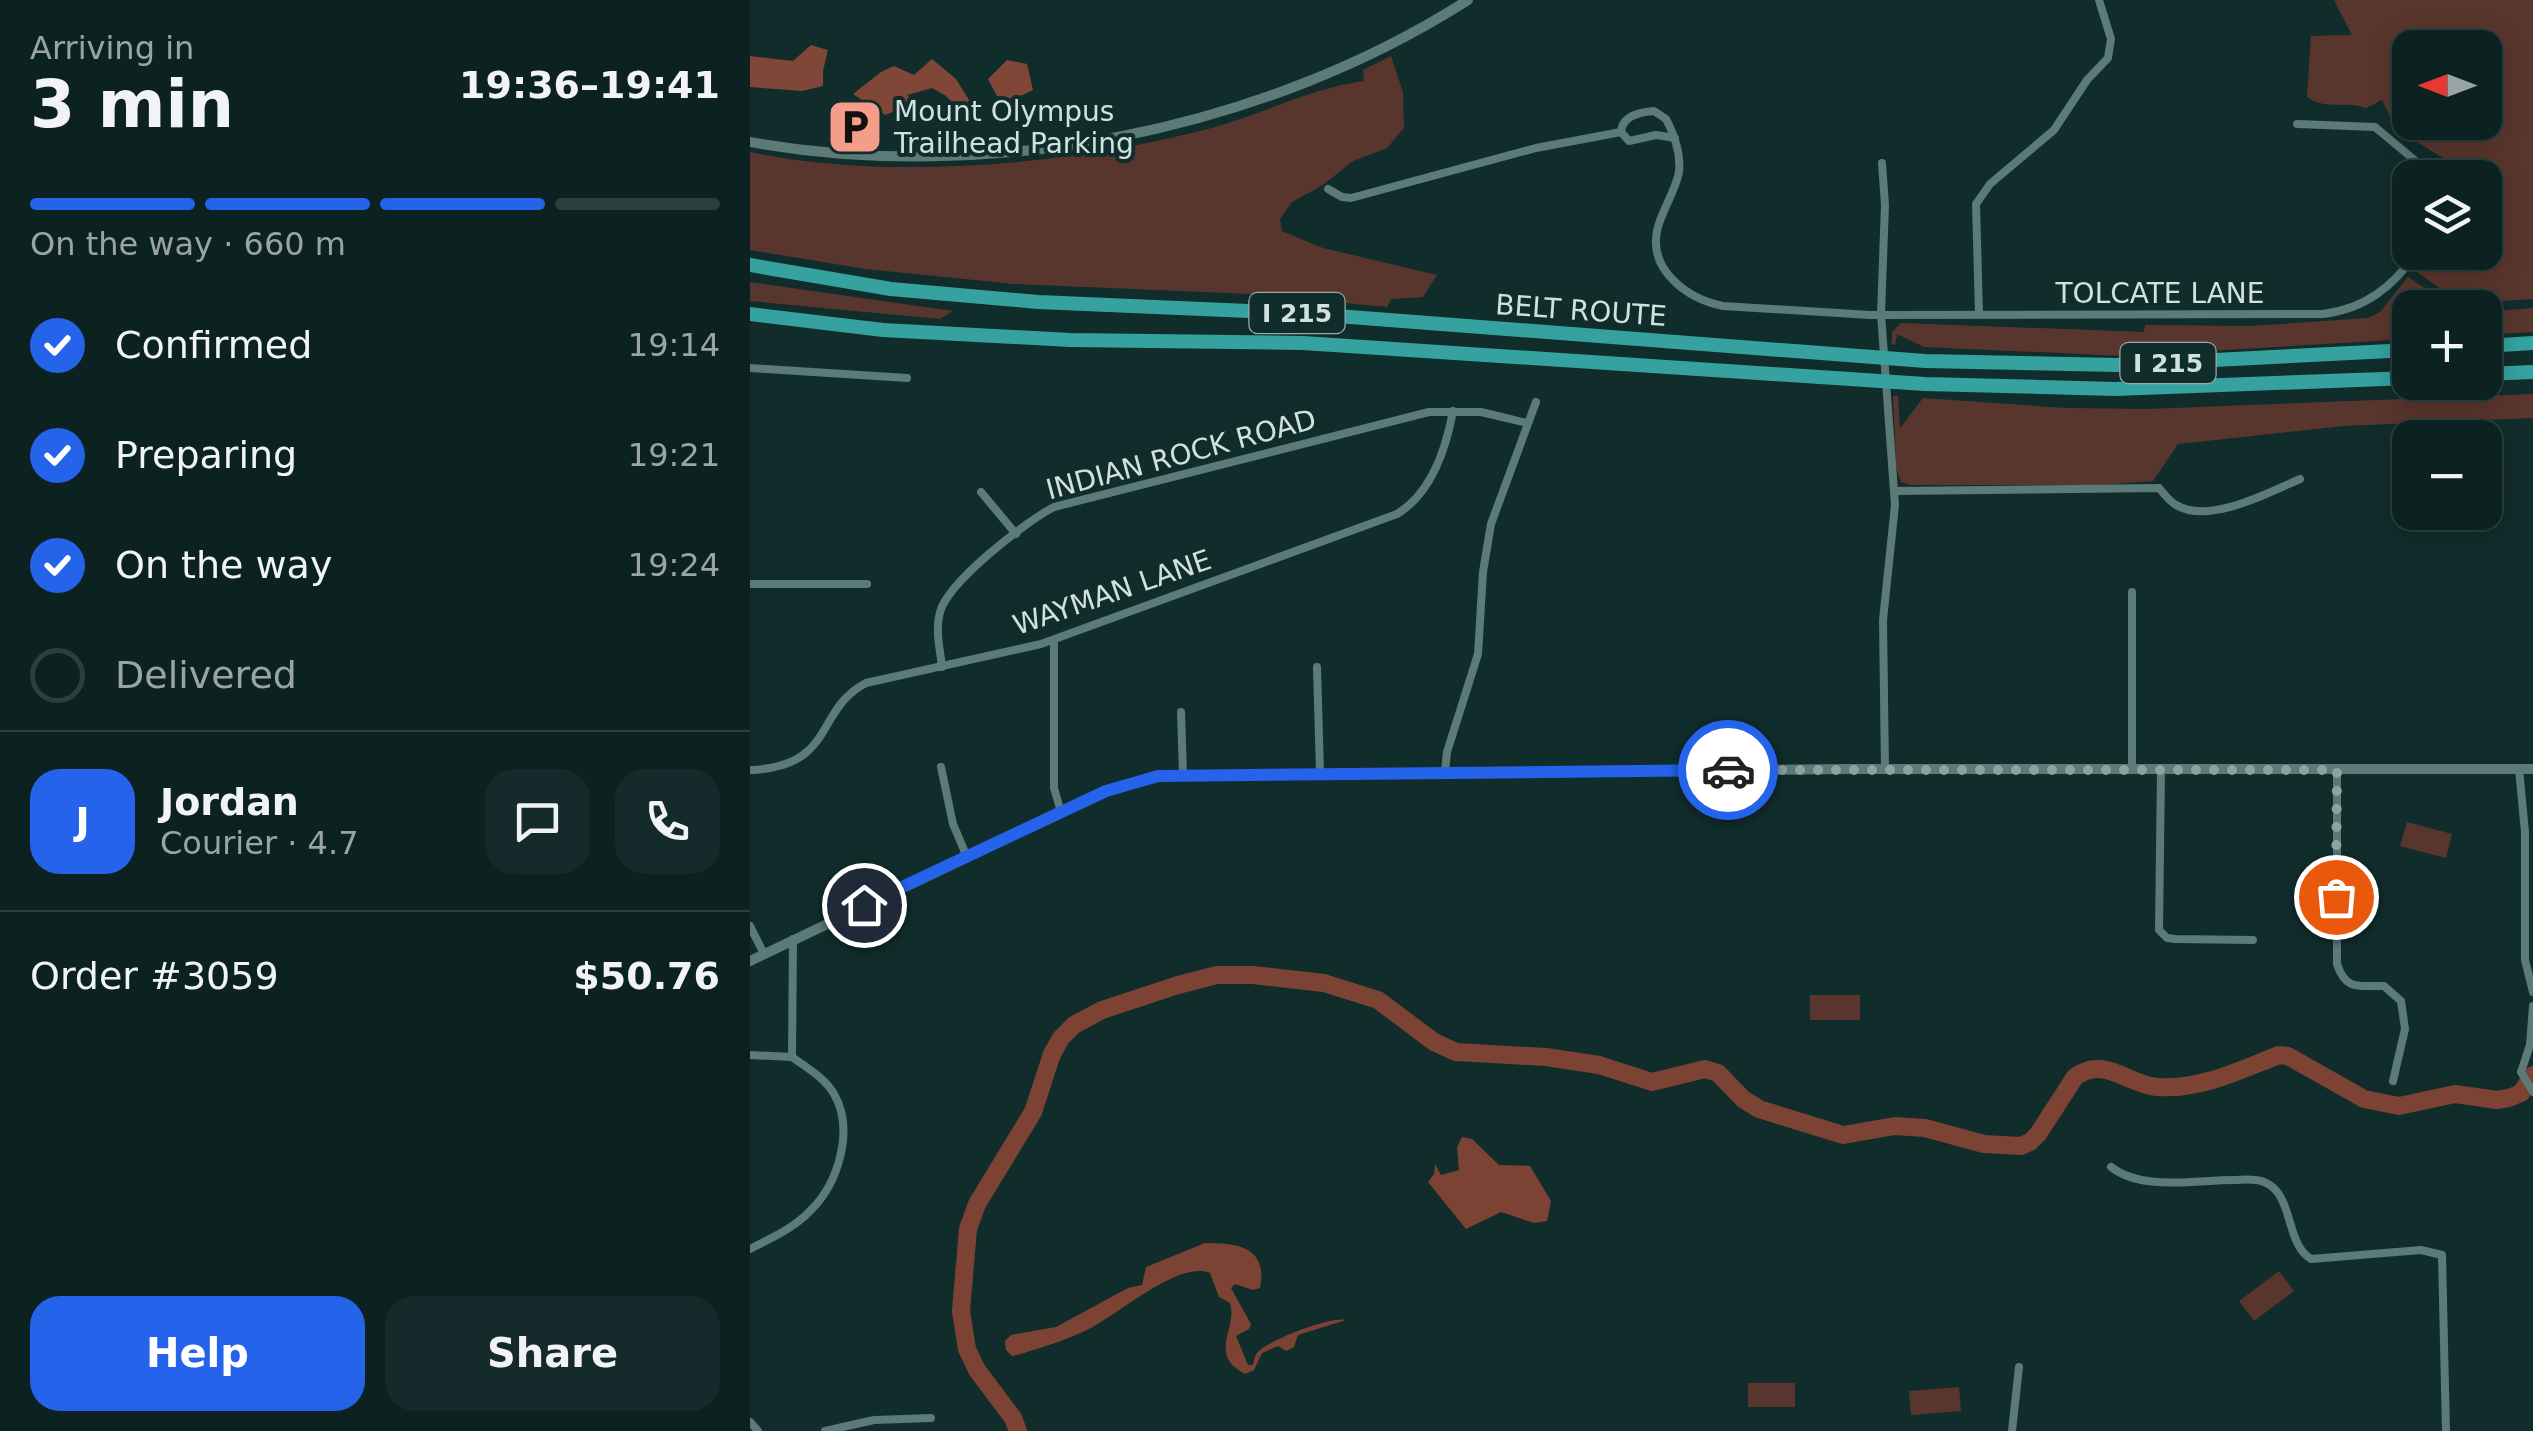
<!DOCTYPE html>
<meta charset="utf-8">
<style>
body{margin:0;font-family:"DejaVu Sans",sans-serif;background:#152a2a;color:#f1f3f6;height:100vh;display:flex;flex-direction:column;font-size:38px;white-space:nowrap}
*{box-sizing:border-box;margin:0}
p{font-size:32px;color:#9aa4a5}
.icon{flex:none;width:55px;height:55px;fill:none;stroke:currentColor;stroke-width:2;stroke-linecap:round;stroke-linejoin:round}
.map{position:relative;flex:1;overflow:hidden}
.sheet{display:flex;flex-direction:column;background:#0c2221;width:750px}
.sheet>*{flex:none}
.needle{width:65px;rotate:270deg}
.buttons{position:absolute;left:1642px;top:30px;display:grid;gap:20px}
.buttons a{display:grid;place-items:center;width:110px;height:110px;border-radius:20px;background:#0c2221;box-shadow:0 5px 25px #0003,0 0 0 2px #2c3f3f;font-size:50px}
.pin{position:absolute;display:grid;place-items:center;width:85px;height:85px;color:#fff;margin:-42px;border:5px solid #fff;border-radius:50%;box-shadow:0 2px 10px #0007}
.courier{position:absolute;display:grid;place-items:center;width:100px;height:100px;margin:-50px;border:8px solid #2563eb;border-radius:50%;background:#fff;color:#222;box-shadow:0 2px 12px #0007}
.summary em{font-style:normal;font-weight:700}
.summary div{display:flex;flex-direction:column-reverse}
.summary{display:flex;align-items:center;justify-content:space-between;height:170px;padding:0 30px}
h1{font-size:65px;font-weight:700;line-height:75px}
.bar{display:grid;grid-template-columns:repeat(4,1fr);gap:15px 10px;align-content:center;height:120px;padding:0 30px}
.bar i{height:12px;border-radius:8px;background:#2c3f3f}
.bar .active{background:#2563eb}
.bar p{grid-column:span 4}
.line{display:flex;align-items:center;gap:25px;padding:0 30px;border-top:2px solid #2c3f3f}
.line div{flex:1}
.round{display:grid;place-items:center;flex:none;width:105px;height:105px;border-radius:30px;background:#152a2a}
ol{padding:0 30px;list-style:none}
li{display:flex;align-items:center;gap:30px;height:110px}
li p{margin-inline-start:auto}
li .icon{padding:10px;border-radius:50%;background:#2563eb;color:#fff;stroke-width:4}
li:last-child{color:#9aa4a5}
li i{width:55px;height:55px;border:5px solid #2c3f3f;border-radius:50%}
.button{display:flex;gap:20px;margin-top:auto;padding:20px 30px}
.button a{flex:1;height:115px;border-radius:30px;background:#2563eb;color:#fff;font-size:40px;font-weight:700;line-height:115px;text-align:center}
.button a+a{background:#152a2a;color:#f1f3f6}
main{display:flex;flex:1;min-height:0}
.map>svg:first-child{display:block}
.green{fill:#59362d;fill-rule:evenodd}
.forest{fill:#804638}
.water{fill:#7c4335}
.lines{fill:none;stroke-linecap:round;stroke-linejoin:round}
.river{stroke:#7c4335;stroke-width:18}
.street{stroke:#5b7a78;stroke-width:8}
.secondary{stroke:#5b7a78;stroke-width:10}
.highway{stroke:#35a29f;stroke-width:14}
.done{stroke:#8da2a1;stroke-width:10;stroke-dasharray:0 18}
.route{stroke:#2563eb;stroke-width:12}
.labels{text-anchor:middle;stroke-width:8;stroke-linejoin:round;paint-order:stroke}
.shield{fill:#102d2c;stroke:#96abaa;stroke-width:2.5}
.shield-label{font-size:25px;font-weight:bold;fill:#d0e1e0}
.poi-label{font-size:28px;fill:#d0e1e0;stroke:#102d2c;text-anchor:start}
.street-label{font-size:28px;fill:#d0e1e0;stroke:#102d2c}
</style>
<main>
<section class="sheet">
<div class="summary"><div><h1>3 min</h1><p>Arriving in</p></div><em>19:36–19:41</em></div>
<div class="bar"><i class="active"></i><i class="active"></i><i class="active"></i><i></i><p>On the way · 660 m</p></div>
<ol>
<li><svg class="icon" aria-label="check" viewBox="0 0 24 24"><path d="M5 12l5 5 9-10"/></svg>Confirmed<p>19:14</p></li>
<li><svg class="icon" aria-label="check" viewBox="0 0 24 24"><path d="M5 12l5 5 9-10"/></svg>Preparing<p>19:21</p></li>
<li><svg class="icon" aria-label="check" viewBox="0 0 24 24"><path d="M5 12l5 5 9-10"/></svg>On the way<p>19:24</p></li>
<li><i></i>Delivered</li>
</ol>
<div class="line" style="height:180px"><b class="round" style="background:#2563eb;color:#fff">J</b><div><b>Jordan</b><p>Courier · 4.7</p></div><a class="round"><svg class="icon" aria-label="chat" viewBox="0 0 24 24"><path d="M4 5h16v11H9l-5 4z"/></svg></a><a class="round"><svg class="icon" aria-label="phone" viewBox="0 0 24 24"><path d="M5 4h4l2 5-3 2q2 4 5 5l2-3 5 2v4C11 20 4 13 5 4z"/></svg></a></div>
<div class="line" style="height:130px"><div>Order #3059</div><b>$50.76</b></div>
<div class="button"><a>Help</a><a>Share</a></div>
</section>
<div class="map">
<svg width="1783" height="1431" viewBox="0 0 1783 1431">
<rect width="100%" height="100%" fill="#102d2c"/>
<!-- green -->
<g class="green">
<path d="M1584,0H1783V299L1712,304L1664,270L1677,253L1735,252V178L1702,177L1698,161L1646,129L1632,100L1616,108C1594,100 1577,111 1557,97L1561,36L1602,35ZM1660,48H1735V122H1660Z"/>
<path d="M641,56L653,92L654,128L637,148L603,161L573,185L542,202L530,219L532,231L573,248L687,275L673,297L641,299L637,307L500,294L264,284L115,269L0,250V152C138,181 318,165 454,130C508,117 559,88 614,81L613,70Z"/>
<path d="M1658,277L1703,307L1660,308V339L1374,356L1174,347L1147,334L1145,345L1142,344V332L1151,323L1394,332L1395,325L1500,326L1618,318L1630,312Z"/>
<path d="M0,282L203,311L190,319L0,301Z"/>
<path d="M1783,308V332L1735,335V312Z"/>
<path d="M1783,394V418L1594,426L1428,444L1403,481L1353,485H1160L1151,482L1146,467L1143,396H1148L1150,428L1173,398L1315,408L1398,409Z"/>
<path d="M1657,822L1702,834L1696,858L1650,846Z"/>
<rect x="1060" y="995" width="50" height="25"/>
<path d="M1529,1271L1544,1291L1504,1321L1489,1301Z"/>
<rect x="998" y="1383" width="47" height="24"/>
<path d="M1209,1387L1211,1411L1161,1415L1159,1391Z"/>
</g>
<!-- forest -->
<g class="forest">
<path d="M61,45L78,50L73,71V86L52,91L0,87V56L43,61Z"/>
<path d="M182,59L206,79L219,100L212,113L196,96L182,88L157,95L166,103L135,115L103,94L131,72L144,66L164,75Z"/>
<path d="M257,60L277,64L283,90L264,99L247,96L238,79Z"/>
</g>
<!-- water -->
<g class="water">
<path d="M712,1137L722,1139L749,1165L780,1166L801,1201L797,1221L784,1223L751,1212L716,1229L678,1182L684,1174L685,1164L691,1175L709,1170L707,1147Z"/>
<path d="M455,1243C488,1243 518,1247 510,1288L503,1290L485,1284L481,1288L501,1324L499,1329L486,1336L498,1365H503C504,1360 505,1354 509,1351C520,1340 581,1316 596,1320L548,1335L544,1347L536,1351L528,1346L512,1353L504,1370L495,1374C457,1354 488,1329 480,1303L469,1297L460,1273C428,1260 367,1316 337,1330C316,1340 293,1347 271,1354L262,1356L256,1350L255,1341L261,1335L306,1327L378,1288L392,1285L396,1267Z"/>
</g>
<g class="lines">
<!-- river -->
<path class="river" d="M268,1431L263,1418L227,1370L217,1349L211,1311L218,1229L227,1204L283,1112L302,1054L311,1038L324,1025L352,1010L428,985L467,975H503L574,983L628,1000L684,1042L706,1052L796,1057L849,1065L902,1082L955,1069L968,1073L993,1099L1009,1109L1093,1135L1145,1126L1175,1128L1234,1144L1271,1146L1280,1142L1288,1134L1325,1077C1354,1055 1379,1085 1407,1087C1451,1090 1490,1070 1529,1055L1538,1056L1614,1099L1649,1106L1705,1094L1747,1100L1759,1098L1771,1093L1783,1075"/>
<!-- street -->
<g class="street">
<path d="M1547,124L1625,127L1686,178"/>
<path d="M871,132L879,141L906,135L925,138"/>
<path d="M1132,163L1135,205L1131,314L1145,505L1133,620L1135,769"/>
<path d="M578,189L592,197L601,198L786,148L871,132C872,116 890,112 904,111L916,119C925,136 931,153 929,172C925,193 911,211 907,231C899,271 938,299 973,306L1120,315L1573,314C1615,309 1644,286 1667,252"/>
<path d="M1229,314L1226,204L1240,184L1304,130L1337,80L1358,58L1361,39L1349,0"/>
<path d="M0,368L157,378"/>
<path d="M1144,491L1409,488C1414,494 1419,501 1426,505C1459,525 1520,492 1550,479"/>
<path d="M231,492L266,534"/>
<path d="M0,584H117"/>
<path d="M1382,592V770"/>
<path d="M304,640V788L311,812"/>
<path d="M192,667C190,649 185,630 190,612C198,582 275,522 304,507L679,412H731L777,423"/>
<path d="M567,667L570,772"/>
<path d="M431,712L433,774"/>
<path d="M191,767L203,824L217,857"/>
<path d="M1769,769L1775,832V960L1783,992"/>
<path d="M0,770C86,767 64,710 116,683L291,644L647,514C682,493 696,449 703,411"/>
<path d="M1411,770L1409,930L1417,938L1425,939L1503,940"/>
<path d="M1587,770V964C1596,992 1610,985 1634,986L1651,1001L1655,1029L1643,1081"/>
<path d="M695,771L697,752L728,654L733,572L741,524L786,402"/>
<path d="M0,926L14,954"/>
<path d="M1783,1006L1780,1045L1771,1072L1783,1092"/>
<path d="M0,1055L42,1057"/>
<path d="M1361,1167C1392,1191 1445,1180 1483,1180C1492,1180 1505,1178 1514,1182C1544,1193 1535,1244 1561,1259L1671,1250L1692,1255L1696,1431"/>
<path d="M0,1249C21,1238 44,1228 60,1211C88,1184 105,1130 84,1094C75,1078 57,1068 42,1057L43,939"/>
<path d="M0,1422L8,1431"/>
<path d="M75,1431L124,1420L181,1418"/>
<path d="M1262,1431L1269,1367"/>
</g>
<!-- secondary -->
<g class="secondary">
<path d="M0,142C239,185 513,131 718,0"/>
<path d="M0,961L356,791L408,776L1098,769H1783"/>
</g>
<!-- highway -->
<g class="highway">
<path d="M0,265L141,289L288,302L548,313L1175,361L1367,365L1660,350"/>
<path d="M0,314L133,330L320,340L553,343L1175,384L1365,389L1660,378"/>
<path d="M1735,346L1783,343"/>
<path d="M1735,374L1783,372"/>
</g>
</g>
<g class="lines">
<!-- done -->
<path class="done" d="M978,770H1587L1586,897"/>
<!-- route -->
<path class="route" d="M114,905L356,791L408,776L978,770"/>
</g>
<!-- icons -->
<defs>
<g id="parking-square" transform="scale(2.875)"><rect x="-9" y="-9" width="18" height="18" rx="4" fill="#f49e89" stroke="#102d2c"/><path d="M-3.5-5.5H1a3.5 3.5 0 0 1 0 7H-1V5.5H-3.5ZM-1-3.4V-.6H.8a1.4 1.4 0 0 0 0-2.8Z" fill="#111"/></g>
</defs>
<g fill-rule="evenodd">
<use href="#parking-square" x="105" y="127"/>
</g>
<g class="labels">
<!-- shield labels -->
<g class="shield">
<rect x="499.5" y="293" width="95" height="40" rx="8"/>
<rect x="1370.5" y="343" width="95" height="40" rx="8"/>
</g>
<g class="shield-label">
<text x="547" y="322">I 215</text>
<text x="1418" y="372">I 215</text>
</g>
<!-- poi labels -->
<g class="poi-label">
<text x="144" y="121">Mount Olympus<tspan x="144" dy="32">Trailhead Parking</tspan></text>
</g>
<!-- street labels -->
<g class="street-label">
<text x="1410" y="303">TOLCATE LANE</text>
<text transform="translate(831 310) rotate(4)" y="10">BELT ROUTE</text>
<text transform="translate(431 454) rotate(-15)" y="10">INDIAN ROCK ROAD</text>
<text transform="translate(362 592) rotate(-19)" y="10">WAYMAN LANE</text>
</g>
</g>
</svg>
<div class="buttons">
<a><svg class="needle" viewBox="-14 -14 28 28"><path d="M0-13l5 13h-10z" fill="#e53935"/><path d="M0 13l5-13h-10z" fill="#9aa4a5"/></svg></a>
<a><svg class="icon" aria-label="layers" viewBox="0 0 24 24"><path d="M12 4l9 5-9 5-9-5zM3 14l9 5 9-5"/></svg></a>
<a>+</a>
<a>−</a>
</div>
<div class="pin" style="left:1586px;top:897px;background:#ea580c"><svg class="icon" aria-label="bag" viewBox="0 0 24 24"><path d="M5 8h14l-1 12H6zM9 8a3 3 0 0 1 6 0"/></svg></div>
<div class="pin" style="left:114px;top:905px;background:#1f2937"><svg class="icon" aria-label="home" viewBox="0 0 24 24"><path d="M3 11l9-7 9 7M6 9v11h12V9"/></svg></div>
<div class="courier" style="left:978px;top:770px"><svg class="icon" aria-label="car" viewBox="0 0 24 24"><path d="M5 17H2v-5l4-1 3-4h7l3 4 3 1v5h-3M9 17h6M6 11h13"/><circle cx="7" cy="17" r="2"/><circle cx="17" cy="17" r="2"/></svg></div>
</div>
</main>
